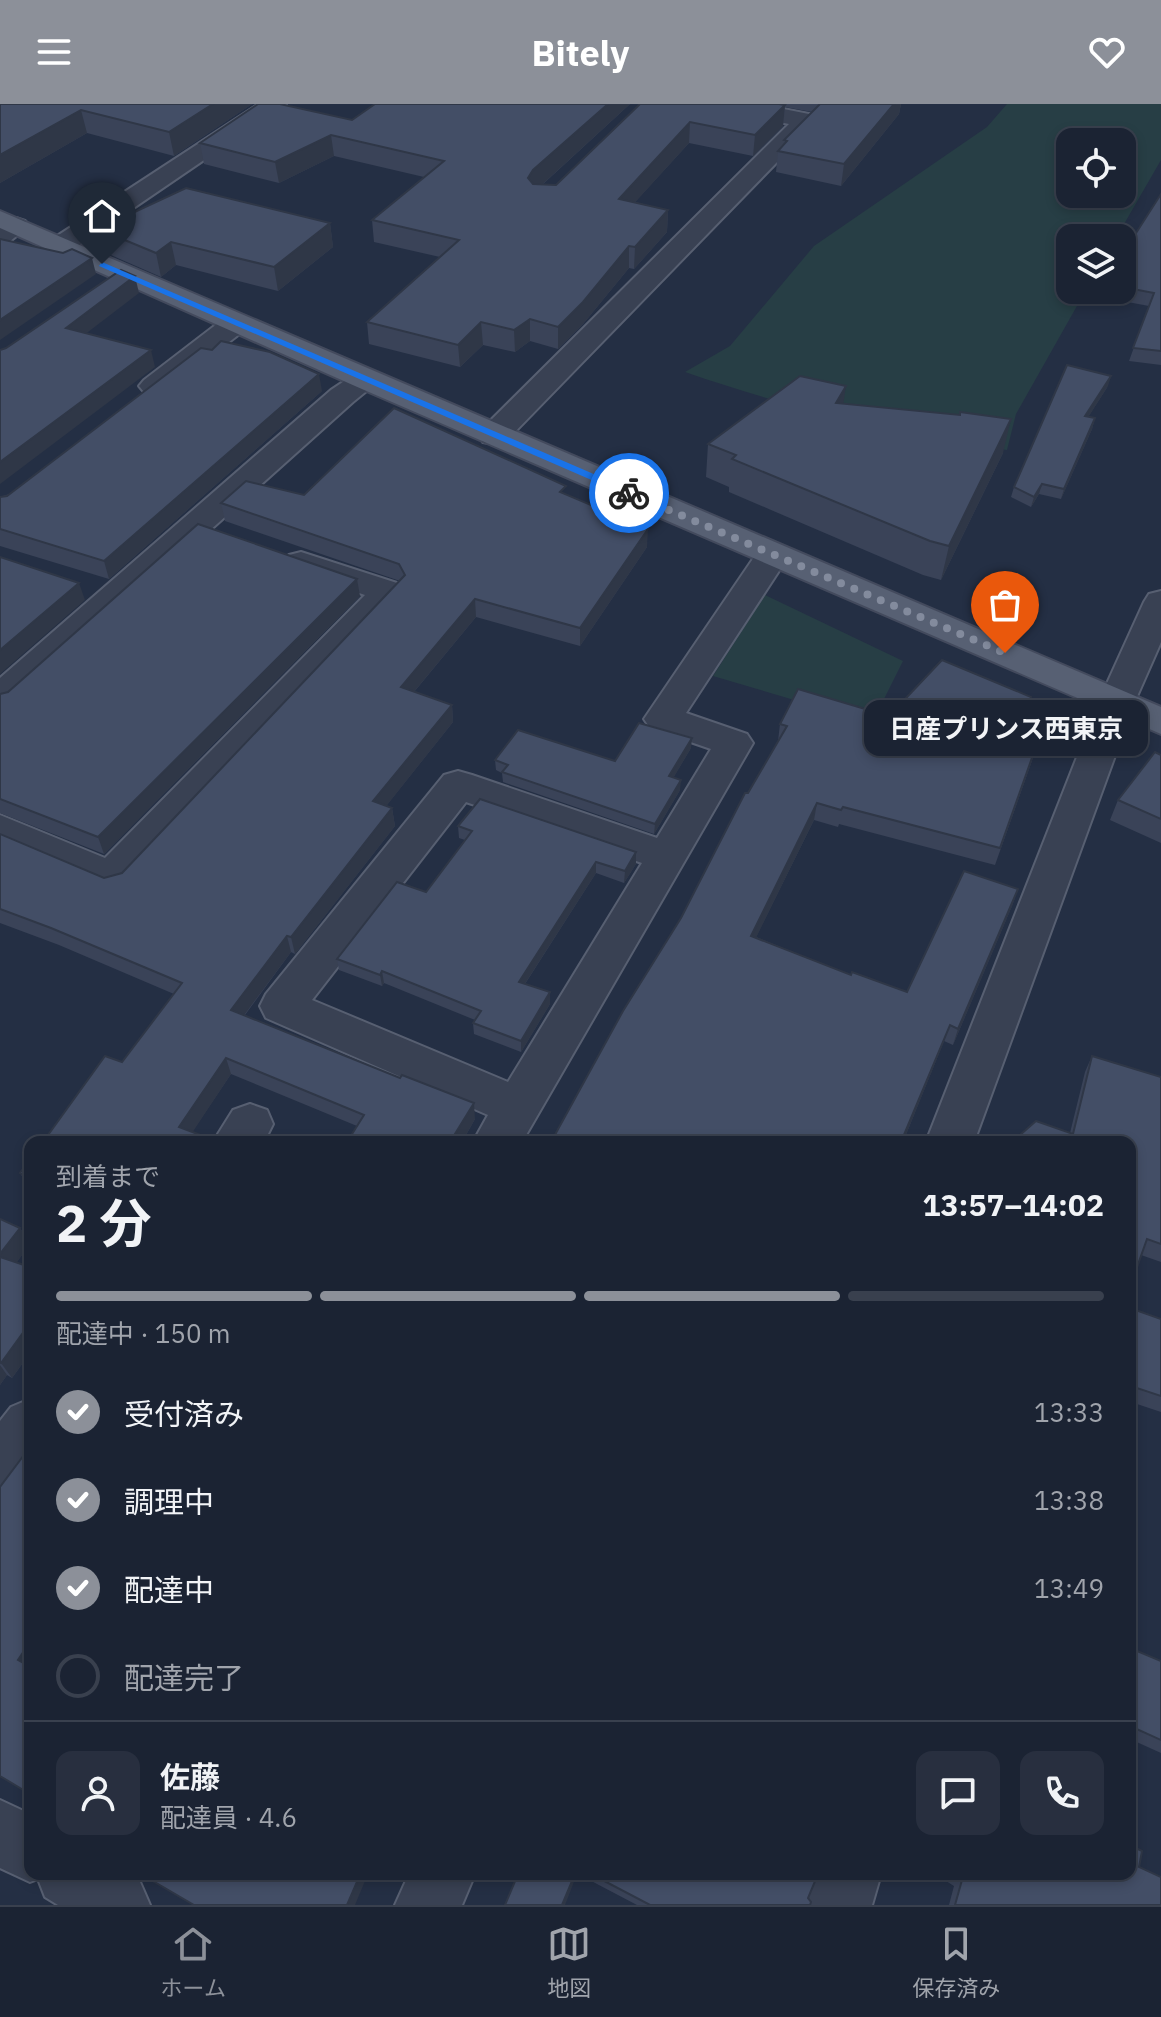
<!DOCTYPE html>
<html lang="ja">
<meta charset="utf-8">
<style>
body{margin:0;font-family:"IBM Plex Sans","Noto Sans JP",sans-serif;background:#282f3f;color:#f1f3f6;height:100vh;display:flex;flex-direction:column;font-size:30px;white-space:nowrap}
*{box-sizing:border-box;margin:0}
p{font-size:26px;color:#a0a4ac}
.icon{flex:none;width:44px;height:44px;fill:none;stroke:currentColor;stroke-width:2;stroke-linecap:round;stroke-linejoin:round}
.map{position:relative;flex:1;overflow:hidden}
.details{position:absolute;left:24px;top:1032px;width:1112px;height:744px;display:flex;flex-direction:column;background:#1b2333;border-radius:16px;box-shadow:0 4px 12px #0003,0 0 0 2px #39404e}
.details>*{flex:none}
.buttons{position:absolute;left:1056px;top:24px;display:grid;gap:16px}
.buttons a{display:grid;place-items:center;width:80px;height:80px;border-radius:16px;background:#1b2333;box-shadow:0 4px 12px #0003,0 0 0 2px #39404e;font-size:40px}
.pin{position:absolute;display:grid;place-items:center;width:68px;height:68px;color:#fff;margin:-82px -34px;border-radius:50% 50% 50% 0;rotate:-45deg;box-shadow:0 0 8px #0007}
.pin .icon{rotate:45deg}
.courier{position:absolute;display:grid;place-items:center;width:80px;height:80px;margin:-40px;border:6px solid #1a73e8;border-radius:50%;background:#fff;color:#222;box-shadow:0 2px 10px #0007}
.bubble{position:absolute;height:56px;border-radius:16px;background:#1b2333;box-shadow:0 4px 12px #0003,0 0 0 2px #39404e;font-size:26px;font-weight:700;line-height:56px;text-align:center}
.summary em{font-style:normal;font-weight:700}
.summary div{display:flex;flex-direction:column-reverse}
.summary{display:flex;align-items:center;justify-content:space-between;height:136px;padding:0 32px}
h1{font-size:52px;font-weight:700;line-height:60px}
.bar{display:grid;grid-template-columns:repeat(4,1fr);gap:12px 8px;align-content:center;height:96px;padding:0 32px}
.bar i{height:10px;border-radius:6px;background:#39404e}
.bar .active{background:#8c9099}
.bar p{grid-column:span 4}
.line{display:flex;align-items:center;gap:20px;padding:0 32px;border-top:2px solid #39404e}
.line div{flex:1}
.round{display:grid;place-items:center;flex:none;width:84px;height:84px;border-radius:16px;background:#282f3f}
ol{padding:0 32px;list-style:none}
li{display:flex;align-items:center;gap:24px;height:88px}
li p{margin-inline-start:auto}
li .icon{padding:8px;border-radius:50%;background:#8c9099;color:#fff;stroke-width:4}
li:last-child{color:#a0a4ac}
li i{width:44px;height:44px;border:4px solid #39404e;border-radius:50%}
header{display:flex;justify-content:space-between;align-items:center;height:104px;padding:0 32px;background:#8c9099;color:#fff;font-size:36px;font-weight:700}
.dock{display:flex;justify-content:space-around;align-items:center;height:112px;border-top:2px solid #39404e;background:#1b2333;font-size:22px;color:#a0a4ac}
.dock a{display:grid;justify-items:center;gap:4px}
.dock .active{color:#8c9099}
.map>svg:first-child{display:block}
.green{fill:#273e45;fill-rule:evenodd}
.lines{fill:none;stroke-linecap:round;stroke-linejoin:round}
.street-casing{stroke:#575f71;stroke-width:4}
.primary-casing{stroke:#434a5d;stroke-width:4}
.street{fill:#394153;fill-rule:evenodd}
.primary{fill:#576073;fill-rule:evenodd}
.wall{fill:#3a4358}
.shaded-wall{fill:#2f3747}
.building{fill:#434e66;stroke:#2f3747;stroke-width:2}
.route{fill:#1a73e8}
.done{stroke:#838b9d;stroke-width:8;stroke-dasharray:0 14.4}
</style>
<header><svg class="icon" aria-label="menu" viewBox="0 0 24 24"><path d="M4 6h16M4 12h16M4 18h16"/></svg>Bitely<svg class="icon" aria-label="heart" viewBox="0 0 24 24"><path d="M12 20l-8-8c-3-5 5-10 8-4 3-6 11-1 8 4z"/></svg></header>
<div class="map">
<svg width="1161" height="1801" viewBox="0 0 1161 1801">
<rect width="100%" height="100%" fill="#242f44"/>
<!-- green -->
<g class="green">
<path d="M1007,0H1161V56L1116,134H1070V186H1086L1016,310L1007,346C897,331 790,304 685,268L730,242L814,142L987,23ZM1070,38H1122V90H1070Z"/>
<path d="M765,491L903,557L872,619L713,572Z"/>
</g>
<g class="lines">
<!-- street casing -->
<g class="street-casing">
<g id="street">
<path d="M259,0H286L69,148H51L47,142L51,136Z"/>
<path d="M710,0H758L814,11L818,16L505,338L494,340L483,338L479,331L483,324L789,20L713,5Z"/>
<path d="M16,114L25,117L29,122L9,138L0,140V121Z"/>
<path d="M236,211L246,213L250,219L246,225L164,288L154,291L144,288L139,282L144,276L226,213Z"/>
<path d="M365,267L375,270L380,276L353,298L13,603L0,606V574L331,286L355,270Z"/>
<path d="M773,440L785,443L790,450L686,609L747,630L753,639L522,1038H473L488,1011L266,914L260,902L266,890L444,671L458,667L472,671L657,734L711,645L650,624L644,615L761,443ZM466,698L642,759L508,978L312,896Z"/>
<path d="M301,448L400,480L405,487L126,784L111,788L96,784L0,741V711L105,754L365,491L289,465L284,458L289,451Z"/>
<path d="M1161,487V538L1135,597L974,1038H926L1099,597L1144,498L1149,490Z"/>
<path d="M250,1000L267,1006L273,1020L264,1038H213L233,1006Z"/>
<path d="M30,1295V1366L19,1381L0,1389V1317L11,1303Z"/>
<path d="M0,1696L30,1710V1770H127L140,1778L150,1801H58L45,1793L38,1775L30,1778L0,1764Z"/>
<path d="M409,1770H475L462,1801H395Z"/>
<path d="M817,1770H881L872,1801H806Z"/>
</g>
</g>
<!-- primary casing -->
<g class="primary-casing">
<path id="primary" d="M0,107L1161,603V630L355,282L0,124Z"/>
</g>
<!-- street -->
<use href="#street" class="street"/>
<!-- primary -->
<use href="#primary" class="primary"/>
</g>
<!-- wall -->
<g class="wall">
<path d="M0,0H252L174,52L87,29L0,79Z"/>
<path d="M630,0L542,81H556L640,0H901L899,10L841,82L776,68L778,47L784,41V36L812,8L785,3L783,22L753,52L689,39L635,98L668,106L667,128L634,165L629,164L583,220L558,245L530,237L515,248L483,241L460,263L369,240L367,218L440,153L374,138L372,116L424,73L334,52L279,79L204,60L200,39L352,16Z"/>
<path d="M1161,90V261L1129,257L1149,202L1106,194L1109,186H1122V151Z"/>
<path d="M330,119L333,143L278,187L176,161L161,173L104,148L98,125Z"/>
<path d="M1108,282L1088,313L1095,314L1092,325L1061,395L1039,390L1031,403L1011,393L1014,383Z"/>
<path d="M322,287L109,475L0,442V393Z"/>
<path d="M844,299L1003,349L941,476L923,471L729,388V383L706,373L708,340Z"/>
<path d="M304,391H566L647,443L580,542L476,513L414,588L452,601L453,618L386,702L392,704L395,722L295,850L291,848L245,911L475,1015L462,1038H347L357,1022L231,970L192,1028L43,1038L122,958L174,890L59,841L0,819V730L104,774L122,769L400,477L225,417L221,399Z"/>
<path d="M360,492L104,750L0,709V590Z"/>
<path d="M889,612L1026,614L1039,637L995,761L839,720L838,723L814,716L756,833L851,871L907,888L1018,785L1012,802L953,941L944,937L903,1038H551L681,814L748,689L778,637L780,620Z"/>
<path d="M691,644L673,674L680,686L654,730L503,678L502,669L496,666L495,656L615,657Z"/>
<path d="M1161,651V739L1110,716L1118,696Z"/>
<path d="M458,722L636,760L624,779L596,769L525,880L550,900L521,948L474,930L473,919L475,916L384,879L382,882L339,866L337,855L426,788L465,736L459,734Z"/>
<path d="M1092,952L1161,973V1158L1141,1151L1130,1038H1017L1020,1031L1070,1029L1085,968Z"/>
<path d="M30,1055V1085L20,1069Z"/>
<path d="M0,1115L20,1124L30,1140L16,1159L30,1163V1249L12,1274L7,1271L0,1281Z"/>
<path d="M1130,1204L1161,1215V1308L1131,1298Z"/>
<path d="M1130,1544L1161,1557V1649L1130,1635Z"/>
<path d="M1139,1763L1161,1801H949L954,1782L935,1770H1130Z"/>
<path d="M578,1770H818L808,1794L810,1801H637Z"/>
</g>
<!-- shaded-wall -->
<g class="shaded-wall">
<path d="M213,0H252L174,52L169,28Z"/>
<path d="M608,0H630L534,88L528,74L533,66Z"/>
<path d="M894,0H901L899,10L841,82L844,60Z"/>
<path d="M785,1L783,22L753,52L755,31Z"/>
<path d="M81,6L87,29L0,79V51Z"/>
<path d="M690,18L689,39L619,116V95Z"/>
<path d="M331,31L334,52L279,79L275,58Z"/>
<path d="M668,106L667,128L634,165L635,143Z"/>
<path d="M330,119L333,143L278,187L274,163Z"/>
<path d="M171,138L176,161L161,173L156,149Z"/>
<path d="M629,142V164L583,220L558,245V223Z"/>
<path d="M92,154L96,170L0,236V216Z"/>
<path d="M135,172L139,189L71,241L66,224Z"/>
<path d="M530,215V237L515,248L514,226Z"/>
<path d="M481,218L483,241L460,263L458,241Z"/>
<path d="M151,246L155,263L0,380V358Z"/>
<path d="M319,270L322,287L109,475L104,457Z"/>
<path d="M1111,272L1108,282L1082,323L1085,312Z"/>
<path d="M846,282L841,315L836,299Z"/>
<path d="M1095,314L1092,325L1061,395L1064,385Z"/>
<path d="M1011,315L1003,349L941,476L949,442Z"/>
<path d="M1042,380L1039,390L1031,403L1034,393Z"/>
<path d="M648,425L647,443L580,542V524Z"/>
<path d="M357,475L360,492L104,750L98,733Z"/>
<path d="M79,479L85,496L0,570V546Z"/>
<path d="M475,495L476,513L403,601L401,583Z"/>
<path d="M452,601L453,618L376,715L373,697Z"/>
<path d="M692,634L691,644L668,683L669,672Z"/>
<path d="M681,676L680,686L654,730L655,720Z"/>
<path d="M817,699L814,716L749,848L751,832Z"/>
<path d="M392,704L395,722L295,850L291,833Z"/>
<path d="M636,748V760L624,779L625,767Z"/>
<path d="M596,758V769L519,889V878Z"/>
<path d="M1018,785L1012,802L953,941L958,925Z"/>
<path d="M287,832L291,848L236,922L231,906Z"/>
<path d="M382,867L384,879L382,882L380,871Z"/>
<path d="M550,888V900L521,948V937Z"/>
<path d="M950,921L944,937L903,1038H901Z"/>
<path d="M226,954L231,970L186,1038L179,1023Z"/>
<path d="M474,999L475,1015L462,1038H450Z"/>
<path d="M20,1124L30,1140L9,1169L0,1155V1150Z"/>
<path d="M30,1219V1249L12,1274L1,1259Z"/>
<path d="M0,1261L7,1271L0,1281Z"/>
<path d="M30,1538V1568L18,1556Z"/>
<path d="M575,1770H577L565,1801H562Z"/>
<path d="M360,1771L365,1777L355,1801H347Z"/>
</g>
<!-- building -->
<g class="building">
<path d="M0,0H213L169,28L81,6L0,51Z"/>
<path d="M258,0H280L352,16L375,0H608L533,66L528,74L533,80L556,81L640,0H779L785,1L755,31L690,18L619,95L668,106L635,143L629,142L583,198L558,223L530,215L514,226L481,218L458,241L367,218L459,136L372,116L444,57L331,31L275,58L200,39Z"/>
<path d="M820,0H894L844,60L778,47L787,37L784,36Z"/>
<path d="M186,84L330,119L274,163L171,138L156,149L98,125Z"/>
<path d="M1161,90V247L1133,244L1154,189L1122,183V151Z"/>
<path d="M0,135L63,149L72,145L92,154L0,216Z"/>
<path d="M121,166L135,172L66,224L151,246L0,358V246L6,244Z"/>
<path d="M221,237L270,248L319,270L104,457L0,425V393L7,392L201,244L212,246Z"/>
<path d="M1067,261L1111,272L1085,312L1095,314L1064,385L1042,380L1034,393L1014,383Z"/>
<path d="M800,272L846,282L836,299L960,311V308L1011,315L949,442L930,437L732,355L736,351L708,340Z"/>
<path d="M394,304L566,382L560,388L648,425L580,524L475,495L401,583L452,601L373,697L392,704L291,833L287,832L231,906L400,974L402,971L474,999L450,1038H447L431,1032L427,1038H347L364,1011L226,954L179,1023L219,1038H43L105,952L122,958L182,879L51,824L0,805V730L104,774L122,769L405,471L399,460L221,399L246,377L304,391Z"/>
<path d="M198,420L357,475L98,733L0,695V590L8,588Z"/>
<path d="M0,453L79,479L0,546Z"/>
<path d="M942,556L1031,593L1026,614L1044,620L1000,744L843,703L841,706L817,699L751,832L851,871L852,868L907,888L964,767L1018,785L958,925L950,921L901,1038H551L623,907L681,814L745,689H748L787,622L780,620L798,585L889,612Z"/>
<path d="M639,619L692,634L669,672L681,676L655,720L502,668L508,661L495,656L518,626L615,657Z"/>
<path d="M1155,648L1161,651V715L1118,696Z"/>
<path d="M480,695L636,748L625,767L596,758L519,878L550,888L521,937L473,919L481,907L382,867L380,871L337,855L397,778L426,788L472,727L458,722Z"/>
<path d="M1092,952L1161,973V1140L1147,1135L1130,1183V1038H1018L1020,1031L1036,1017L1073,1030Z"/>
<path d="M30,1055V1075L20,1069Z"/>
<path d="M0,1115L20,1124L0,1150Z"/>
<path d="M0,1153L30,1163V1219L1,1259L0,1258Z"/>
<path d="M1130,1204L1161,1215V1292L1134,1283L1130,1303Z"/>
<path d="M30,1343V1538L18,1556L29,1562L26,1565L30,1567V1690L0,1672V1383Z"/>
<path d="M1130,1544L1161,1557V1636L1130,1622Z"/>
<path d="M1130,1741L1142,1747L1139,1763L1161,1773V1801H955L962,1776L952,1770H1130Z"/>
<path d="M141,1770H358L360,1771L347,1801H194Z"/>
<path d="M518,1770H575L562,1801H505Z"/>
<path d="M591,1770H818L808,1794L811,1798L810,1801H650Z"/>
</g>
<!-- route -->
<path class="route" d="M102,158L633,387L634,389L626,391L99,162Z"/>
<g class="lines">
<!-- done -->
<path class="done" d="M629,389L1005,549"/>
</g>
</svg>
<div class="buttons">
<a><svg class="icon" aria-label="locate" viewBox="0 0 24 24"><circle cx="12" cy="12" r="6"/><path d="M12 2v4M12 18v4M2 12h4M18 12h4"/></svg></a>
<a><svg class="icon" aria-label="layers" viewBox="0 0 24 24"><path d="M12 4l9 5-9 5-9-5zM3 14l9 5 9-5"/></svg></a>
</div>
<div class="pin" style="left:1005px;top:549px;background:#ea580c"><svg class="icon" aria-label="bag" viewBox="0 0 24 24"><path d="M5 8h14l-1 12H6zM9 8a3 3 0 0 1 6 0"/></svg></div>
<div class="pin" style="left:102px;top:160px;background:#1f2937"><svg class="icon" aria-label="home" viewBox="0 0 24 24"><path d="M3 11l9-7 9 7M6 9v11h12V9"/></svg></div>
<div class="courier" style="left:629px;top:389px"><svg class="icon" aria-label="bike" viewBox="0 0 24 24"><circle cx="6" cy="16" r="4"/><circle cx="18" cy="16" r="4"/><path d="M6 16l4-8h5l3 8M10 8l3 8H6M13 5h3"/></svg></div>
<div class="bubble" style="left:864px;top:596px;width:284px">日産プリンス西東京</div>
<section class="details">
<div class="summary"><div><h1>2 分</h1><p>到着まで</p></div><em>13:57–14:02</em></div>
<div class="bar"><i class="active"></i><i class="active"></i><i class="active"></i><i></i><p>配達中 · 150 m</p></div>
<ol>
<li><svg class="icon" aria-label="check" viewBox="0 0 24 24"><path d="M5 12l5 5 9-10"/></svg>受付済み<p>13:33</p></li>
<li><svg class="icon" aria-label="check" viewBox="0 0 24 24"><path d="M5 12l5 5 9-10"/></svg>調理中<p>13:38</p></li>
<li><svg class="icon" aria-label="check" viewBox="0 0 24 24"><path d="M5 12l5 5 9-10"/></svg>配達中<p>13:49</p></li>
<li><i></i>配達完了</li>
</ol>
<div class="line" style="height:144px"><a class="round"><svg class="icon" aria-label="person" viewBox="0 0 24 24"><circle cx="12" cy="8" r="4"/><path d="M4 21q1-7 8-7t8 7"/></svg></a><div><b>佐藤</b><p>配達員 · 4.6</p></div><a class="round"><svg class="icon" aria-label="chat" viewBox="0 0 24 24"><path d="M4 5h16v11H9l-5 4z"/></svg></a><a class="round"><svg class="icon" aria-label="phone" viewBox="0 0 24 24"><path d="M5 4h4l2 5-3 2q2 4 5 5l2-3 5 2v4C11 20 4 13 5 4z"/></svg></a></div>
</section>
</div>
<nav class="dock">
<a class="active"><svg class="icon" aria-label="home" viewBox="0 0 24 24"><path d="M3 11l9-7 9 7M6 9v11h12V9"/></svg>ホーム</a>
<a><svg class="icon" aria-label="map" viewBox="0 0 24 24"><path d="M3 6l6-2 6 2 6-2v14l-6 2-6-2-6 2zM9 4v14M15 6v14"/></svg>地図</a>
<a><svg class="icon" aria-label="saved" viewBox="0 0 24 24"><path d="M7 4h10v16l-5-4-5 4z"/></svg>保存済み</a>
</nav>
